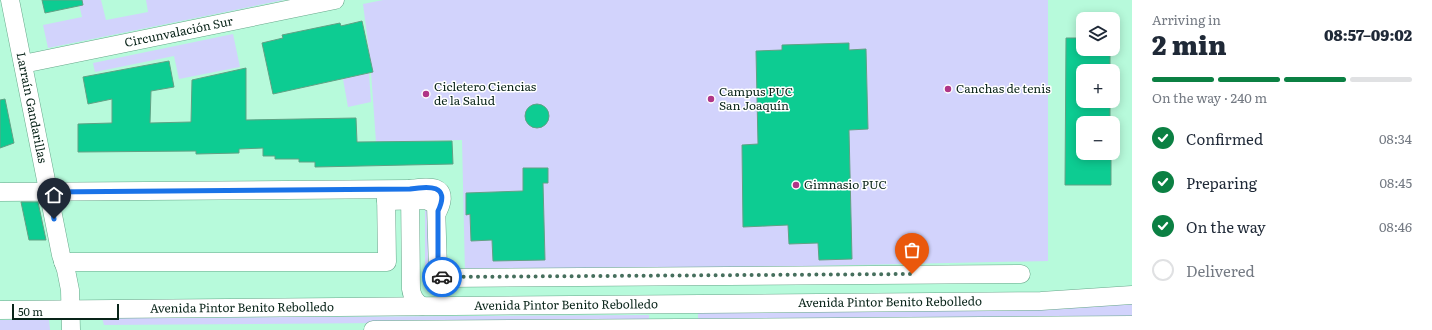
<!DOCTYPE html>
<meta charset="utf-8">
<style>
body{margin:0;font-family:Literata,serif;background:#f6f6f7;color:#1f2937;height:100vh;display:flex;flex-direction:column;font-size:15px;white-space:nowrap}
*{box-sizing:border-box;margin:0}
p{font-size:13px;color:#747a83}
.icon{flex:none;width:22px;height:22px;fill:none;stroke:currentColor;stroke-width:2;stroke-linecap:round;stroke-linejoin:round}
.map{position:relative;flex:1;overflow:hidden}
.panel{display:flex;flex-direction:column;background:#fff;width:300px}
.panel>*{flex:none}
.tools{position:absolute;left:1076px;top:12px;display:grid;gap:8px}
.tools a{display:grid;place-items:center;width:44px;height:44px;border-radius:8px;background:#fff;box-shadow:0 2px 10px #0003;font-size:20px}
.scale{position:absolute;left:12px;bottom:10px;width:107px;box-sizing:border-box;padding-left:4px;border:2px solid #092419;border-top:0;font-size:11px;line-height:14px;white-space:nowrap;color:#092419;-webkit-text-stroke:3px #fff;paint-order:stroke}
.pin{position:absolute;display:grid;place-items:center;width:34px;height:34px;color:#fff;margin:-41px -17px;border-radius:50% 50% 50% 0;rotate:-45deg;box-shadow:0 0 4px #0007}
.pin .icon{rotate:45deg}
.courier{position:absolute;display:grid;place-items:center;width:40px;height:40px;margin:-20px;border:3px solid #1a73e8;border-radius:50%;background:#fff;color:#222;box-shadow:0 1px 5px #0007}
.headline em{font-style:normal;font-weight:800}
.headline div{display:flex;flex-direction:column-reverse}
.headline{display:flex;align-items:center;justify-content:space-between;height:68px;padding:0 20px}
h1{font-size:26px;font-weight:800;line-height:30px}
.bar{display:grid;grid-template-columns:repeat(4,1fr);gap:6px 4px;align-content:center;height:48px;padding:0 20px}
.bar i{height:5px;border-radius:3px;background:#e0e1e3}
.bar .current{background:#0b8043}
.bar p{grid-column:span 4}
ol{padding:0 20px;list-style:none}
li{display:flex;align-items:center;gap:12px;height:44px}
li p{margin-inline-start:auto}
li .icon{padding:4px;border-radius:50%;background:#0b8043;color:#fff;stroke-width:4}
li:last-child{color:#747a83}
li i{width:22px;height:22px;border:2px solid #e0e1e3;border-radius:50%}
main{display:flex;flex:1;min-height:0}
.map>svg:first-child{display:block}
.green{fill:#d2d3fc}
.building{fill:#0dcc92;stroke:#61a184}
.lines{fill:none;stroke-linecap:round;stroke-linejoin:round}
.minor-casing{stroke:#67a78a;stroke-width:19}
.minor{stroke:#fff;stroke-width:18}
.done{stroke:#466f5d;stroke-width:4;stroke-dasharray:0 7.2}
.route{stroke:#1a73e8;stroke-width:5}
.poi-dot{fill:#b03587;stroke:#fff;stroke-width:1.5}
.labels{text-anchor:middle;stroke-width:3;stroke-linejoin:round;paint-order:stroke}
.street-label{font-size:12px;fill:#092419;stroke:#fff}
.poi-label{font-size:12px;fill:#092419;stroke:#fff;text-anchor:start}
</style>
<main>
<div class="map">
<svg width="1132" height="330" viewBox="0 0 1132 330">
<rect width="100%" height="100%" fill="#b7fadb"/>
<!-- green -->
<g class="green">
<path d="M78,0H101L106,20L148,12L146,0H284L48,48L43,25L82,17Z"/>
<path d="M383,0H1048V261L465,273L462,140L376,142L370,58L363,4Z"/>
<path d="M233,34L240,67L179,79L174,56L95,72L93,63Z"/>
<path d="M369,73L371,102L348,107L343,79Z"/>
<path d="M427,206L433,270H425V209Z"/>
<path d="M1132,304V319L698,321V311Z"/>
<path d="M649,315V321L104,325L102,318Z"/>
<path d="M0,320H49L50,330H0Z"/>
</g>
<!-- building -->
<g class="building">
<path d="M42,0H82L83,5L45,13Z"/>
<path d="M362,21L373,72L273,94L262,43L283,38L282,35L340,23L341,26Z"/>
<path d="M1066,38H1083V49H1110V71H1083V101H1110V123H1083V153H1111V185H1065Z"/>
<path d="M849,43V50L866,49L868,129L849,130L852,259L819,260L818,243L789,244L788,225L743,227L742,145L758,144L756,51L782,50V45Z"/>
<path d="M169,61L174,87L151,91L150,123L191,122L192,80L246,68V120L356,118L357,142L452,141L453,164L315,167V162H299V159H275V156H263V148L239,149V153L196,154V151L78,152V124L112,123V99L88,104L83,77Z"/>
<path d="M5,99L14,143L0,148V100Z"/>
<circle cx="537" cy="116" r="12"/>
<path d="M523,168H548V183H543L545,260L493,261L492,240L471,241L470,214L466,215V193L523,191Z"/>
<path d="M21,202H38L46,240H29Z"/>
</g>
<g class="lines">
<!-- minor casing -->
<g class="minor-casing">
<g id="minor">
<path id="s1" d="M10,0L61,255L66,270L70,290L71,330"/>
<path id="s2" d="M23,64L335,0"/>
<path d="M410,189C428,186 451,184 438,211"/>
<path d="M0,192L410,189L411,289C412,297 415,302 422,306"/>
<path d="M386,201L426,200L436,205L438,269L440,275L445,278L1021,274"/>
<path d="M63,262H387L386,190"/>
<path id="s3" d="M0,310L1041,301L1132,295"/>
<path d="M373,330L1132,325"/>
</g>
</g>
<!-- minor -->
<use href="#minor" class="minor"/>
</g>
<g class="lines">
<!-- done -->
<path class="done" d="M442,277L912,274"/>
<!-- route -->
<path class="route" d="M54,219L49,192L410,189C428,186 451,184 438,211V269L442,277"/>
</g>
<!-- markers -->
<g class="poi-dot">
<circle cx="948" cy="89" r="4"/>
<circle cx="426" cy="94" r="4"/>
<circle cx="711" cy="99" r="4"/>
<circle cx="796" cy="185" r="4"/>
</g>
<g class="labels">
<!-- street labels -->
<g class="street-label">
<text dy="4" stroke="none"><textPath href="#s2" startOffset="159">Circunvalación Sur</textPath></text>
<text dy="4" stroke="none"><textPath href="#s1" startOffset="110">Larraín Gandarillas</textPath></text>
<text dy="4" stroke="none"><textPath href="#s3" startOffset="890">Avenida Pintor Benito Rebolledo</textPath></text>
<text dy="4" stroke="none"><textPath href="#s3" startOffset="566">Avenida Pintor Benito Rebolledo</textPath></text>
<text dy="4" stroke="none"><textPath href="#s3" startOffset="242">Avenida Pintor Benito Rebolledo</textPath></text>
</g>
<!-- poi labels -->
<g class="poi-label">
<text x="434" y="91">Cicletero Ciencias<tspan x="434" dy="14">de la Salud</tspan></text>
<text x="956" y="93">Canchas de tenis</text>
<text x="719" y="96">Campus PUC<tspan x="719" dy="14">San Joaquín</tspan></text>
<text x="804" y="189">Gimnasio PUC</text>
</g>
</g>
</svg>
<div class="tools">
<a><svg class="icon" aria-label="layers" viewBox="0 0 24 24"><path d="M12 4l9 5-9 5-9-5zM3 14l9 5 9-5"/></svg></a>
<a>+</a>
<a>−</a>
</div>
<div class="scale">50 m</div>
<div class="pin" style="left:912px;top:274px;background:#ea580c"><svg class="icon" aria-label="bag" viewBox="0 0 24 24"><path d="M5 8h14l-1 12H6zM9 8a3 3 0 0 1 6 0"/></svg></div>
<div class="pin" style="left:54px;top:219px;background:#1f2937"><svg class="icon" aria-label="home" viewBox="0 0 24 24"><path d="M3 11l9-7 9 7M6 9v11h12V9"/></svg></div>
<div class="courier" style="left:442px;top:277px"><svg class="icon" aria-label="car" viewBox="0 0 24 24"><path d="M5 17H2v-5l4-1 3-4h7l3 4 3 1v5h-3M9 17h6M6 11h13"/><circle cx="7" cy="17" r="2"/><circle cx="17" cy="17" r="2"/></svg></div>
</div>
<section class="panel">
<div class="headline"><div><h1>2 min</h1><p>Arriving in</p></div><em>08:57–09:02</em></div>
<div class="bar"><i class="current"></i><i class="current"></i><i class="current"></i><i></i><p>On the way · 240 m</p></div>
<ol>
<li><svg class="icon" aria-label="check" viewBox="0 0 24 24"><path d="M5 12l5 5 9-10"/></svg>Confirmed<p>08:34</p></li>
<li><svg class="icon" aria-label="check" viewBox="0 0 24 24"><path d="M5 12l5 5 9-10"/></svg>Preparing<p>08:45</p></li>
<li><svg class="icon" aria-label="check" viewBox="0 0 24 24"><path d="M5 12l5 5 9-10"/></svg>On the way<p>08:46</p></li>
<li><i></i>Delivered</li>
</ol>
</section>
</main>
